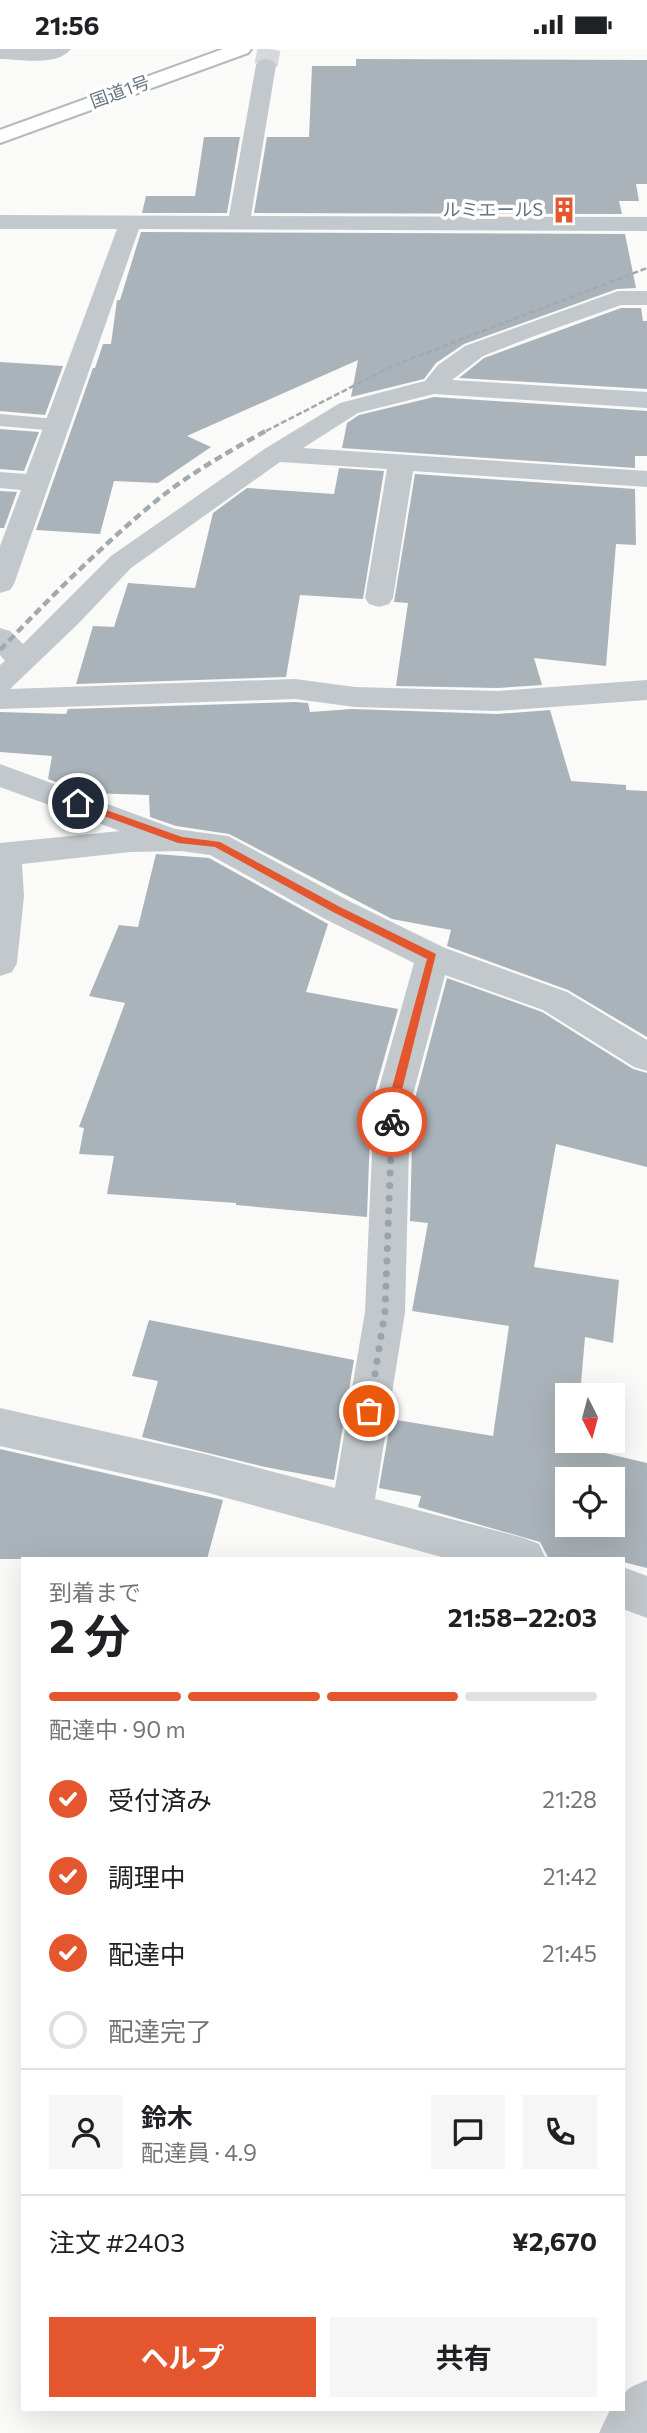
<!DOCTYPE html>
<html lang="ja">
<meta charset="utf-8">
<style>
body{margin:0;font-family:Commissioner,"Noto Sans JP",sans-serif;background:#f6f6f6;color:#202124;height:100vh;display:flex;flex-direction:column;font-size:26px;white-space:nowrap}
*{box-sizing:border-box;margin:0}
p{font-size:23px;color:#757577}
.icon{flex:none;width:38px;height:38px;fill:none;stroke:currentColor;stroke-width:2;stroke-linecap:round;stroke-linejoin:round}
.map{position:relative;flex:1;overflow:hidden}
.sheet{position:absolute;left:21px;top:1508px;width:604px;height:854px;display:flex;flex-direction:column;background:#fff;border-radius:0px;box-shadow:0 7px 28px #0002}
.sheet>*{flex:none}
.needle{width:46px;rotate:174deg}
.fabs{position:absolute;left:555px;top:1334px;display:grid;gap:14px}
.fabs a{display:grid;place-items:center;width:70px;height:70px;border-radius:0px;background:#fff;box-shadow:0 7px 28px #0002;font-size:35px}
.pin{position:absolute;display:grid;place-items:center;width:60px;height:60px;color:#fff;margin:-30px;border:4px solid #fff;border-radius:50%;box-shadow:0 2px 7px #0007}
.courier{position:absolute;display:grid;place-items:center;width:70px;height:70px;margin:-35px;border:5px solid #e4572e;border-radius:50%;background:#fff;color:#222;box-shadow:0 2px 9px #0007}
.head em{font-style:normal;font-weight:700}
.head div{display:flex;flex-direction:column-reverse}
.head{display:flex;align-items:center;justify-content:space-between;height:119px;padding:0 28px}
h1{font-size:46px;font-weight:700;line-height:52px}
.bar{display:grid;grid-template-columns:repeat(4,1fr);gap:10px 7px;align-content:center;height:84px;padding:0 28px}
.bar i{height:9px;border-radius:5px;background:#e0e0e0}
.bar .current{background:#e4572e}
.bar p{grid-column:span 4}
.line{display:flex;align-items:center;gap:18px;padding:0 28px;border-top:2px solid #e0e0e0}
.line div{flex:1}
.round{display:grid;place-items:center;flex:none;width:74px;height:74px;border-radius:0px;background:#f6f6f6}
ol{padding:0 28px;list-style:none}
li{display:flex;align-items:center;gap:21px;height:77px}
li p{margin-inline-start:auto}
li .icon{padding:7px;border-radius:50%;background:#e4572e;color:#fff;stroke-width:4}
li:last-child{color:#757577}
li i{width:38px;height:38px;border:4px solid #e0e0e0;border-radius:50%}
.cta{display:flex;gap:14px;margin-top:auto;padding:14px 28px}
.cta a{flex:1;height:80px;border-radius:0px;background:#e4572e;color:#fff;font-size:28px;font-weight:700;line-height:80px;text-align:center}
.cta a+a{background:#f6f6f6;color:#202124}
.status{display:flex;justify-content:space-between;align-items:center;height:49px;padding:0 35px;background:#fff;direction:ltr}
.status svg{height:19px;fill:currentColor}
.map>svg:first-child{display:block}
.building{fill:#aab3b9;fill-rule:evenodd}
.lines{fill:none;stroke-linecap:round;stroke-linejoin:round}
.street-tunnel{stroke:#d5d9db;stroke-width:23;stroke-dasharray:23 11;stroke-linecap:butt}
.highway-casing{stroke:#b4b9bd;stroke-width:4}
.lane{fill:#c3c8cc;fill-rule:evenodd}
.street{fill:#c3c8cc;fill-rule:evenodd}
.highway{fill:#fff;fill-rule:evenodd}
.rail-far1{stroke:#a2aab0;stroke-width:2.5;stroke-dasharray:6 2.5;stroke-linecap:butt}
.rail{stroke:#a2aab0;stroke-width:4.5;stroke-dasharray:8 4.5;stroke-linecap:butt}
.route{fill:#e4572e}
.done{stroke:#99a4ac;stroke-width:7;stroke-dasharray:0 12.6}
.labels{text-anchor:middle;stroke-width:7;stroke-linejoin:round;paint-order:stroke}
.far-street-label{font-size:18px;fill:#657683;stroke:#fff}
.far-poi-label{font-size:18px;fill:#657683;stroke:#fff;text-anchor:end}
</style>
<div class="status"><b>21:56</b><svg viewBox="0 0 49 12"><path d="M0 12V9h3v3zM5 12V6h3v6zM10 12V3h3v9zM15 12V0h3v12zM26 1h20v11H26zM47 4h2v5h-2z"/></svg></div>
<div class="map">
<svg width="647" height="2384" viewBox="0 0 647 2384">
<rect width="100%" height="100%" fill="#fafaf8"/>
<!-- building -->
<g class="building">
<path d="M356,10L647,11V135H636L639,152H619L622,165L254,164L267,88H309L312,17H356Z"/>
<path d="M204,88H240L227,164H142L146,147H195Z"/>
<path d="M141,183L625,185L636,239L617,240L464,295L436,314L424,330L351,348L358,311L187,387L211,398L158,434L114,432L100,485L36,481L93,319H95L103,295H111L117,251H120Z"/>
<path d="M621,259H641L643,272H647V340L459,329L484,309Z"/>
<path d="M0,313L63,317L45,366L0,362Z"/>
<path d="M434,348L647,362V407H635V419L342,399L347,374L359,366Z"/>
<path d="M0,380L39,383L24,422L0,420Z"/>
<path d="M339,419L384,422L363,550L300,546L286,628L76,635L93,577L114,578L128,534L195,539L213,464L247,439L334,445Z"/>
<path d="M415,425L635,440L636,496L616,495L606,617L534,609L542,636L497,639L396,637L408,554L394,553Z"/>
<path d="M0,442L17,443L4,479H0Z"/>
<path d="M295,653L308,654L310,663L352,660L497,665L550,661L571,732L626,736V741L647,742V988L568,941L447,897L451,881L392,870L229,785L176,777L150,768L149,746L87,744L81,742L82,735H61L48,730L52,707L0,703V663L66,665L68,660Z"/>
<path d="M156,805L209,809L328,875L306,943L398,960L371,1056L367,1168L236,1156V1154L107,1145L114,1107L79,1105L84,1079L79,1078L125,954L89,947L119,876L138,878Z"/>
<path d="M447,929L542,963L633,1020L647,1024V1118L556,1095L534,1218L619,1231L613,1294L585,1288L580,1346H567V1391H576L575,1397L647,1414V1519L623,1513V1510H549L540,1493L418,1458L421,1447L379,1439L391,1370L493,1387L509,1277L412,1262L428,1174L410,1172L413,1057ZM567,1430H612V1475H567Z"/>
<path d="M149,1271L354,1311L334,1431L265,1418L142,1388L158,1332L132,1327Z"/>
<path d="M0,1400L223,1451L207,1510H0Z"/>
</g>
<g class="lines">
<!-- street-tunnel -->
<path class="street-tunnel" d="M266,16L269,0"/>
<!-- highway casing -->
<g class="highway-casing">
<path id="highway" d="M223,0H251L248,4L0,94V81Z"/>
</g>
<!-- lane -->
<path class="lane" d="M0,365L57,370L66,376L57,382L0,377Z"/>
<!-- street -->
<g class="street">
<path d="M0,0H71C57,18 20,10 0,10Z"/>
<path d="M266,10L273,12L276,16L251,167L647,168V182L139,180L14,535L10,541L0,544V497L21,441L0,439V423L26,425L117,180H0V166L229,167L256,16L259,12Z"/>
<path d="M618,242H647V256H621L537,286L483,307L452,331L647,343V359L434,345L358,364L303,399L647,422V438L413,422L393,549L389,555L379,558L369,555L365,549L387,420L280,413L131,519L78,575L10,640L295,630L355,638L497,642L647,631V651L497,662L355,658L295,650L0,660V616L5,612L0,606V579L10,582L23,595L111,507L266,399L340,354L425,332L438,316L465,297Z"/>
<path d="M0,715L175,780L228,787L349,852L445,899L567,943L647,991V1022L634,1018L543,961L445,926L410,1057L405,1263L375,1450L524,1489L539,1495L546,1510H449L205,1443L0,1397V1359L205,1405L335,1439L365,1263L374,1057L414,914L325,870L210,806L181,802L130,803L22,815L24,847L17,914L12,923L0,927V794L120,782L0,738Z"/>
<path d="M623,1518L647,1527V1569L623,1560Z"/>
<path d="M647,2331V2384H599L610,2361H623C623,2338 627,2340 647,2331Z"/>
</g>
<!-- highway -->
<use href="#highway" class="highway"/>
<!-- rail-far1 -->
<path class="rail-far1" d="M266,382L392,317L647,219"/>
<!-- rail -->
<path class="rail" d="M0,601C50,549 100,498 156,452C190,424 230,402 269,380"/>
</g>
<!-- route -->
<path class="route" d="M78,751L182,788L220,793L340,858L436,905L398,1057L396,1076L392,1078L387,1073V1057L427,910L333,863L215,798L178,794L74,756L73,754Z"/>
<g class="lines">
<!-- done -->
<path class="done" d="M369,1362L385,1262L392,1073"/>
</g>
<!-- icons -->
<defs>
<g id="building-bare" transform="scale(2.1)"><path d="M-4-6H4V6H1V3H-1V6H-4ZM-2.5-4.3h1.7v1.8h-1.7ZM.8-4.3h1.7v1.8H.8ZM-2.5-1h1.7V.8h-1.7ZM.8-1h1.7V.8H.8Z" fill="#e4572e" stroke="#fff" stroke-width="2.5" paint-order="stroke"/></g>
</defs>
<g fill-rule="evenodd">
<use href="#building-bare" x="564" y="161"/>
</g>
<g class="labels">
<!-- far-street labels -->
<g class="far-street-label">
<text transform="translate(120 43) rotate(-20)" y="6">国道1号</text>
</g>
<!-- far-poi labels -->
<g class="far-poi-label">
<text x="543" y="167">ルミエールS</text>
</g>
</g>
</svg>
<div class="fabs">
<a><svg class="needle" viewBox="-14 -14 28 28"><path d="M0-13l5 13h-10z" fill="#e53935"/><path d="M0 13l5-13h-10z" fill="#757577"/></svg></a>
<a><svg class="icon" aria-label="locate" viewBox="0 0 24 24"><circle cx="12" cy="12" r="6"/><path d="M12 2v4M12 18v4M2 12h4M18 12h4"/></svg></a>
</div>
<div class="pin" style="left:369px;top:1362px;background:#ea580c"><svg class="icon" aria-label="bag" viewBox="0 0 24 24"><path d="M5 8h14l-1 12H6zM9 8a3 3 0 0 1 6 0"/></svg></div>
<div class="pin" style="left:78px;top:754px;background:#1f2937"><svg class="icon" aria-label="home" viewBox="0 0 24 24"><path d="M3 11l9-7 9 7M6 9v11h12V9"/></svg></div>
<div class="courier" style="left:392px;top:1073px"><svg class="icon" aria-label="bike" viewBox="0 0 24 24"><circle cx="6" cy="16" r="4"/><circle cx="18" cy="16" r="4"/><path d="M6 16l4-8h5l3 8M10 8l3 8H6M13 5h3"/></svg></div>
<section class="sheet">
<div class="head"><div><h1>2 分</h1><p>到着まで</p></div><em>21:58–22:03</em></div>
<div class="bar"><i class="current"></i><i class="current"></i><i class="current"></i><i></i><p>配達中 · 90 m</p></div>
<ol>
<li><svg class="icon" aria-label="check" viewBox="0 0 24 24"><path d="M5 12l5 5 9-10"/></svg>受付済み<p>21:28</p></li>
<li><svg class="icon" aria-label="check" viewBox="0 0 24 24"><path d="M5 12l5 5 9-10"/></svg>調理中<p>21:42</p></li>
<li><svg class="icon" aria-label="check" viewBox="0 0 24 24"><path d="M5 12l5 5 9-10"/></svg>配達中<p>21:45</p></li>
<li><i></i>配達完了</li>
</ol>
<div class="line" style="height:126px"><a class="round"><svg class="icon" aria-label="person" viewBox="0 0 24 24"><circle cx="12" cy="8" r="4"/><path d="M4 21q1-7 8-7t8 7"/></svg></a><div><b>鈴木</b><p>配達員 · 4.9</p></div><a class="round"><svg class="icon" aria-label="chat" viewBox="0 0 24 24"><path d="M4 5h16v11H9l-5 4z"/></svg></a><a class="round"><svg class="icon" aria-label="phone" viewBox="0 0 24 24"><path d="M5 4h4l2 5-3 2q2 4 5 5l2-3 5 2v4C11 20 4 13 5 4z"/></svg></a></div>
<div class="line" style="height:91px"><div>注文 #2403</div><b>¥2,670</b></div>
<div class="cta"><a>ヘルプ</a><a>共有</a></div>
</section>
</div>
